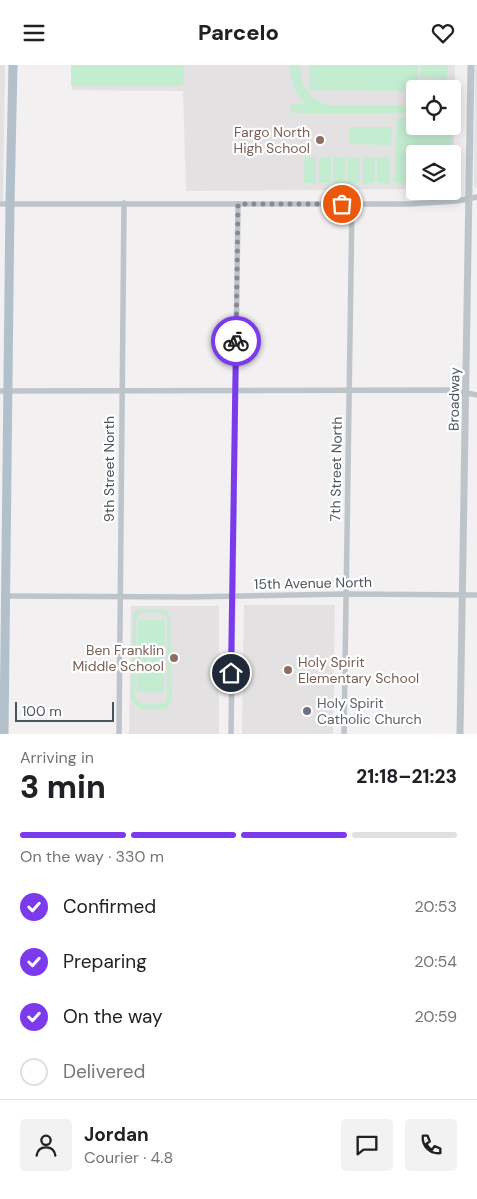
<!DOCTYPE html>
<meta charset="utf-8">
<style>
body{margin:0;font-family:"DM Sans",sans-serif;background:#f2f2f2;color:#202124;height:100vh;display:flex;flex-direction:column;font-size:19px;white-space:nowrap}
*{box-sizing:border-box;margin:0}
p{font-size:16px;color:#757577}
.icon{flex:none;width:28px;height:28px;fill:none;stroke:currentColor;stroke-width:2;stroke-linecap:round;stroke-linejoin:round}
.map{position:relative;height:669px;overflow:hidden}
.drawer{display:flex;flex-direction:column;background:#fff;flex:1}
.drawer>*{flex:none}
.tools{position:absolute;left:406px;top:15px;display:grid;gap:10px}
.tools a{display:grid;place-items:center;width:55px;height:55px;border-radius:5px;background:#fff;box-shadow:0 2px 12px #0003;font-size:25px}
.scale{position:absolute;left:15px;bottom:12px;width:99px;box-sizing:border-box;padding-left:5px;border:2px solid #4a545c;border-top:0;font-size:14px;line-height:18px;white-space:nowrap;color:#4a545c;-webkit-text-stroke:4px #fff;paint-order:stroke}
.pin{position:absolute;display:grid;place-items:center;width:42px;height:42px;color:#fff;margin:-21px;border:2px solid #fff;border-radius:50%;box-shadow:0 1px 5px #0007}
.courier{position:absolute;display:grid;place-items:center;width:50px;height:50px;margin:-25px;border:4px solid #7c3aed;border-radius:50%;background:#fff;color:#222;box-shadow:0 1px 6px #0007}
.summary em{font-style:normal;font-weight:800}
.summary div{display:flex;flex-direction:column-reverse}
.summary{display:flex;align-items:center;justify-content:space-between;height:85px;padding:0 20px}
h1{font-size:32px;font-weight:800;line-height:38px}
.bar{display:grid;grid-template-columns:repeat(4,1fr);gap:8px 5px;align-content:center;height:60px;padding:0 20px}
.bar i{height:6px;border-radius:4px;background:#e0e0e0}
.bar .on{background:#7c3aed}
.bar p{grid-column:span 4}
.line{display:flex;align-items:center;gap:12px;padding:0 20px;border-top:1px solid #e0e0e0}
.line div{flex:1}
.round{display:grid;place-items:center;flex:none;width:52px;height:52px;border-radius:5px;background:#f2f2f2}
ol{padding:0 20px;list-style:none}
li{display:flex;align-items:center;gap:15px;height:55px}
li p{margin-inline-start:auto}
li .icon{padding:5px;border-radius:50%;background:#7c3aed;color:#fff;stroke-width:4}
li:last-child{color:#757577}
li i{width:28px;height:28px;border:2px solid #e0e0e0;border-radius:50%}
header{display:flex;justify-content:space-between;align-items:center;height:65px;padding:0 20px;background:#fff;font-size:22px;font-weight:800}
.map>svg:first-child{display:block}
.education{fill:#e3e1e1;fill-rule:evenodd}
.park{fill:#c3ecd1;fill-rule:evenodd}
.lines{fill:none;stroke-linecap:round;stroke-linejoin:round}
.minor{stroke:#bdc5cb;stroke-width:5.5}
.tertiary{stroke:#bdc5cb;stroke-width:7}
.primary{stroke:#b2c0cc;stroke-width:9}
.done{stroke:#858b90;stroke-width:5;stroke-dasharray:0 9}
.route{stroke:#7c3aed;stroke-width:6}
.education-dot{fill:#8d6e63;stroke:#fff;stroke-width:2}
.worship-dot{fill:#6b7280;stroke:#fff;stroke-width:2}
.labels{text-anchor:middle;stroke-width:4.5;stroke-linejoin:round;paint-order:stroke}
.education-label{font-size:14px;fill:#785e54;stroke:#fff;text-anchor:end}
.street-label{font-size:14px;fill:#4a545c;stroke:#fff}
.worship-label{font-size:14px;fill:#5b616d;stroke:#fff;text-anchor:start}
</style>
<header><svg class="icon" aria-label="menu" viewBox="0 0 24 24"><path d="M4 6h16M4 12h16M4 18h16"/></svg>Parcelo<svg class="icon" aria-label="heart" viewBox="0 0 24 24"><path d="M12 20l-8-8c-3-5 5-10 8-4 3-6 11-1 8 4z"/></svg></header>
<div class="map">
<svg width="477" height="669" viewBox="0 0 477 669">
<rect width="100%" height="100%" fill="#f2f0f0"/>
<!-- education -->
<g class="education">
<path d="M0,0H5L3,136H0Z"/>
<path d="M72,0H455L453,122L452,89H415V124L186,126L183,26L72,25ZM415,24H452V61H415Z"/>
<path d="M475,0H477V124L474,120Z"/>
<path d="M244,540H335L333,669H242Z"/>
<path d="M131,541H219V669H129Z"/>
</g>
<!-- park -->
<g class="park">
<path d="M71,0H184V17L181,21H71Z"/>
<path d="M290,0H299C300,19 309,36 329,40H415V48H291V39H306C295,30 290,14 290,0Z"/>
<path d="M309,0H418V24H415V26L309,25Z"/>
<path d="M421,0H449L444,24H434L438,13H420Z"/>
<path d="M415,49V61H451V89H415V118H396L393,116V112L395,110L397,54Z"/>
<path d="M350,62H392L391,80L349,79Z"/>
<rect x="304" y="92" width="12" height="26"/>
<rect x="319" y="92" width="12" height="26"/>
<path d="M333,92H346L345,118H333Z"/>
<path d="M348,92H360V118H347Z"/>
<rect x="363" y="92" width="12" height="26"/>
<rect x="377" y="92" width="12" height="26"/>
<path d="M141,544L166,545L170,551L172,635L168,642L165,644H140L131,634L133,552L134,548ZM141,547L162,548L167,552V634L164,638C154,640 139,642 135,631L136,555Z"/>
<path d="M138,555H165L164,628L137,627Z"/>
</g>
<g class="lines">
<!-- minor -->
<g class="minor">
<path d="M0,139H409L457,136L477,132"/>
<path d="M0,326L453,325L477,330"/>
<path d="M6,531L187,532L346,529L477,530"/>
<path d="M119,669L124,138"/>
<path d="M231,669L238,139"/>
<path d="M344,669L352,139"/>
</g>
<!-- tertiary -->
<path class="tertiary" d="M460,669L471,0"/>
<!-- primary -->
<path class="primary" d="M4,669L10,138L13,0"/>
</g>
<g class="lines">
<!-- done -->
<path class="done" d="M236,276L238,139H342"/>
<!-- route -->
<path class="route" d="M231,608L236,276"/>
</g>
<!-- markers -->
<g class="education-dot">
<circle cx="320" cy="75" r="5"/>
<circle cx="174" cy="593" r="5"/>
<circle cx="288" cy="605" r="5"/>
</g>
<circle class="worship-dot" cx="307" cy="646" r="5"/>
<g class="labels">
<!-- education labels -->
<g class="education-label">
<text x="310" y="72">Fargo North<tspan x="310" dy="16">High School</tspan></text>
<text x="164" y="590">Ben Franklin<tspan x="164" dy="16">Middle School</tspan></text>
<text x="298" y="602" text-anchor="start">Holy Spirit<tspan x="298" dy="16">Elementary School</tspan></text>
</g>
<!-- street labels -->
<g class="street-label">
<text transform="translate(454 334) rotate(-89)" y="5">Broadway</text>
<text transform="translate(109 404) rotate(-90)" y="5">9th Street North</text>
<text transform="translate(336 404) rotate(-89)" y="5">7th Street North</text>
<text transform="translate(313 518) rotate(-1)" y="5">15th Avenue North</text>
</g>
<!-- worship labels -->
<g class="worship-label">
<text x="317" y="643">Holy Spirit<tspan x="317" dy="16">Catholic Church</tspan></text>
</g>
</g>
</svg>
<div class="tools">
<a><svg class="icon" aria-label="locate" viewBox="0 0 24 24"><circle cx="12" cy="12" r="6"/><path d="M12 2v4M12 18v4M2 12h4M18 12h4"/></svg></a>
<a><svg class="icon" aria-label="layers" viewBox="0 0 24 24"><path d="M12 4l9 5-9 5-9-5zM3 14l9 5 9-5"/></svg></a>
</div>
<div class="scale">100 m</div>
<div class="pin" style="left:342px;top:139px;background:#ea580c"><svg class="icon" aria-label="bag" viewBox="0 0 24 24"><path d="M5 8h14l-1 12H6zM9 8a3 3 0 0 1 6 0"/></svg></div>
<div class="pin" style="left:231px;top:608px;background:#1f2937"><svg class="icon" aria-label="home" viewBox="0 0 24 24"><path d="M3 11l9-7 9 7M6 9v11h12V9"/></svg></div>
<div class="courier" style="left:236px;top:276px"><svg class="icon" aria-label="bike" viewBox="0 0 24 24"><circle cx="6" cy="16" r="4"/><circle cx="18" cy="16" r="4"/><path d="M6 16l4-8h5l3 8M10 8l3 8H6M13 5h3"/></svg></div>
</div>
<section class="drawer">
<div class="summary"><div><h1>3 min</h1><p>Arriving in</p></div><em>21:18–21:23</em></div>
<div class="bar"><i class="on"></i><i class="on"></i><i class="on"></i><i></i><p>On the way · 330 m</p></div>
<ol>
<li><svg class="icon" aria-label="check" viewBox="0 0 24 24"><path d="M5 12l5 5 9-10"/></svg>Confirmed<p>20:53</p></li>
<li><svg class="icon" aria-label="check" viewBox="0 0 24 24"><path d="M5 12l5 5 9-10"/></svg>Preparing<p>20:54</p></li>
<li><svg class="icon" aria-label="check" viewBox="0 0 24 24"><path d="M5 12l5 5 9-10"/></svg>On the way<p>20:59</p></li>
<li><i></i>Delivered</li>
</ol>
<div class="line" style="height:90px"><a class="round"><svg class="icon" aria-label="person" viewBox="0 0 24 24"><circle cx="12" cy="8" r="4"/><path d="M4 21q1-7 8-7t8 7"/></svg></a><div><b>Jordan</b><p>Courier · 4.8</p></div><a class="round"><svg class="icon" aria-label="chat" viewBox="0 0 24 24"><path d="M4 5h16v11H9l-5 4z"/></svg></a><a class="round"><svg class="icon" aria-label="phone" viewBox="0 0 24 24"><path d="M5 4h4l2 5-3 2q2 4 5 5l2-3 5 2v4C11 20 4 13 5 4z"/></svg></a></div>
</section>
